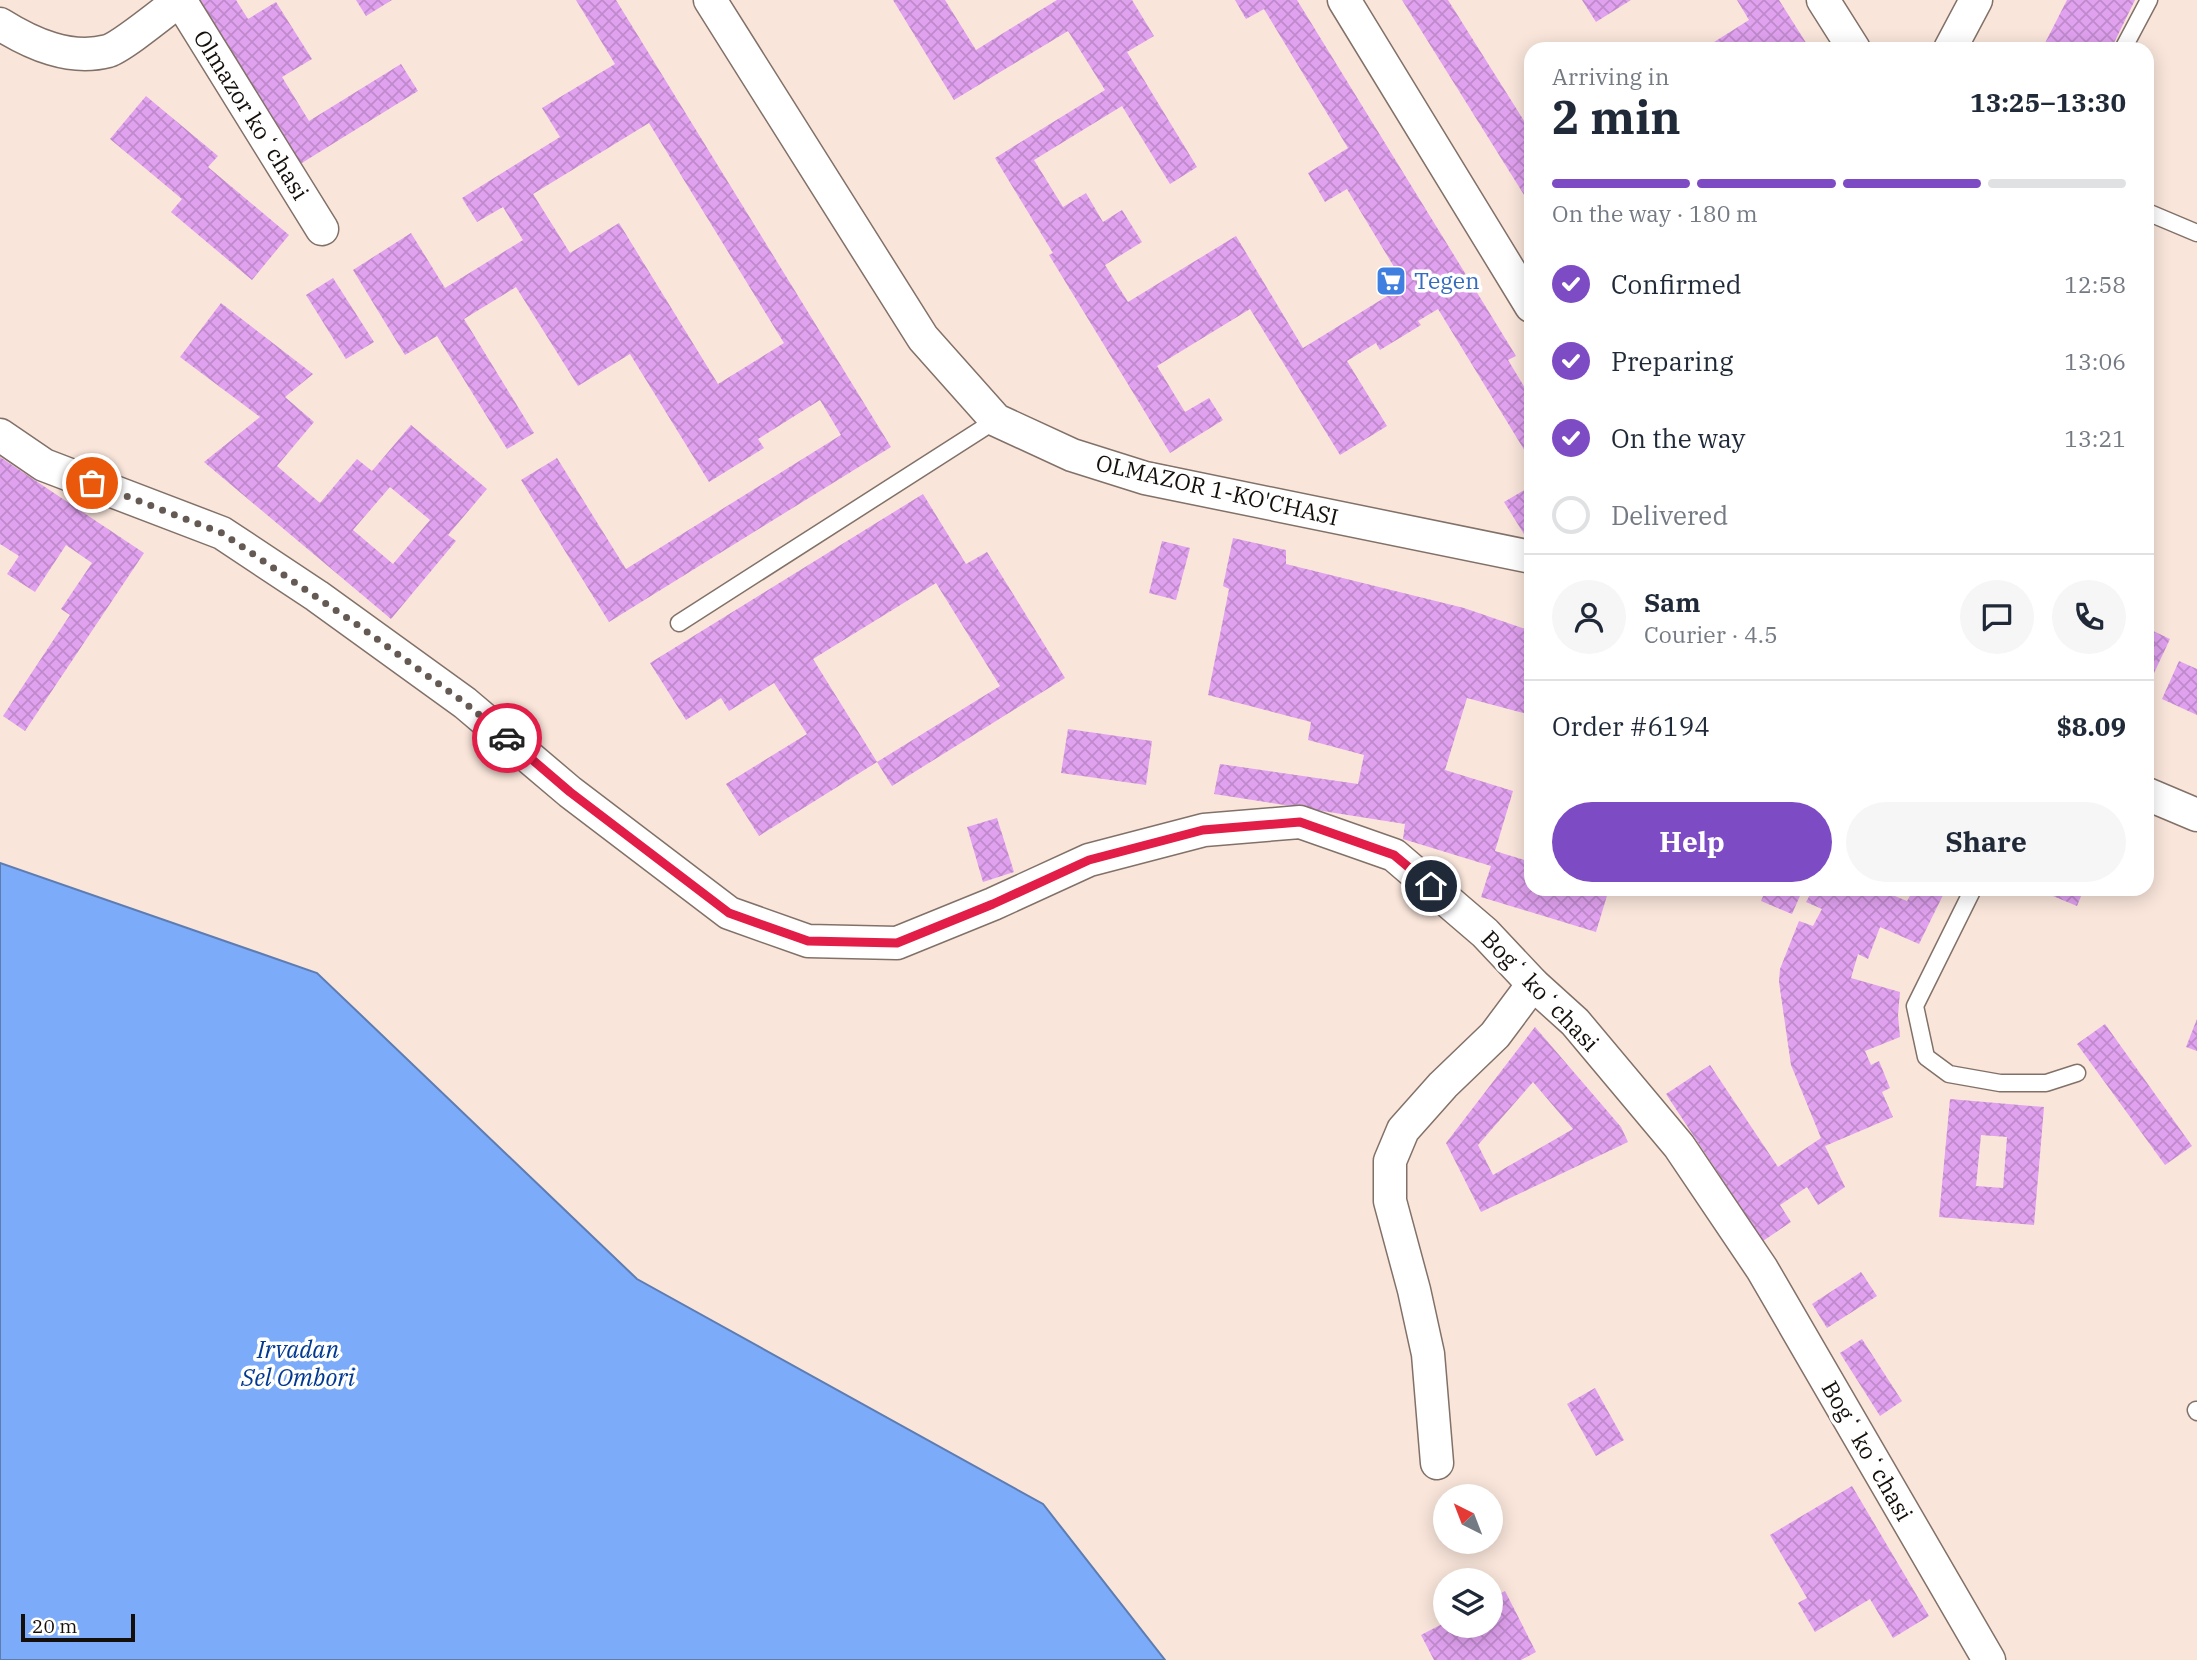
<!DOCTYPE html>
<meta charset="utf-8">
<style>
body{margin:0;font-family:"IBM Plex Serif",serif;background:#f6f6f7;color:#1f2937;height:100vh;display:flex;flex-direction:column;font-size:26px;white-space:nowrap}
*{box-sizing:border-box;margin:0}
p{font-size:23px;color:#747a83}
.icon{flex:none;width:38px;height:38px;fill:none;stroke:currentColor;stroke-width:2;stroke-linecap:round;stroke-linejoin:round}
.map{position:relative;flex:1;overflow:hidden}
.sheet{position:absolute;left:1524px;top:42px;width:630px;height:854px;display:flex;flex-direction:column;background:#fff;border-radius:21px;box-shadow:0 4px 18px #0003}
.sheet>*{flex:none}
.needle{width:46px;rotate:318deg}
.tools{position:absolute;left:1433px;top:1484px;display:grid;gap:14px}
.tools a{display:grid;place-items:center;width:70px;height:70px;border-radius:50%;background:#fff;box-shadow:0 4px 18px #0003;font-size:35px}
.scale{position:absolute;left:21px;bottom:18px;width:114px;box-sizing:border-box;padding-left:7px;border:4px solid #150f0b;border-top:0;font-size:19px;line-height:24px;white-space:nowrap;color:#150f0b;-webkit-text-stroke:5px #fff;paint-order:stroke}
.pin{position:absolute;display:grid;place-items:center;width:60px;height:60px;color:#fff;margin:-30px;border:4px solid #fff;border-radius:50%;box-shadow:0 2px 7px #0007}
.courier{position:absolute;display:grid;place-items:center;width:70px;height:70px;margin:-35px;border:5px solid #e11d48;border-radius:50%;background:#fff;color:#222;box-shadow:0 2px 9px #0007}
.head em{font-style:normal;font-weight:700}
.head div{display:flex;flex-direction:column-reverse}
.head{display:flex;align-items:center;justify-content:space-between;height:119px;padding:0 28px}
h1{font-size:46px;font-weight:700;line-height:52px}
.bar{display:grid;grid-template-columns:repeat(4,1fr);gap:10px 7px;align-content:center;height:84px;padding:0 28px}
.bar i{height:9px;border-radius:5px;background:#e0e1e3}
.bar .selected{background:#7d4bc3}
.bar p{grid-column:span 4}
.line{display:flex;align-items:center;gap:18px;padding:0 28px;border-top:2px solid #e0e1e3}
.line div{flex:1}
.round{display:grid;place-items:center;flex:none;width:74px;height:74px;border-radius:37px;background:#f6f6f7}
ol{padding:0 28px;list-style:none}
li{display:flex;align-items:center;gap:21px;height:77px}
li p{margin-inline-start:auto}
li .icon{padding:7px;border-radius:50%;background:#7d4bc3;color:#fff;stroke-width:4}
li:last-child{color:#747a83}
li i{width:38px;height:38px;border:4px solid #e0e1e3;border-radius:50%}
.primary-button{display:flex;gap:14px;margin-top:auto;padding:14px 28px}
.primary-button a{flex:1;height:80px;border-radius:42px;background:#7d4bc3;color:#fff;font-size:28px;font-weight:700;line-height:80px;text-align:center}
.primary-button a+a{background:#f6f6f7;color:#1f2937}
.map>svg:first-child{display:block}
.water{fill:#7cabfa;stroke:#5d7cb2;stroke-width:2}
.building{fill:url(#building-cross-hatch);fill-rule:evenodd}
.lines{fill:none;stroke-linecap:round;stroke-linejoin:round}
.service-casing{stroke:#827168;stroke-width:19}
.minor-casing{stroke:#827168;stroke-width:35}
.service{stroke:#fff;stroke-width:16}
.minor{stroke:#fff;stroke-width:32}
.done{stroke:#655a53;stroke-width:7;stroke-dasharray:0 12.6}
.route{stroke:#e11d48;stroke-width:9}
.labels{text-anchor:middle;stroke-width:7;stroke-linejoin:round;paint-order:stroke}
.street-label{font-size:23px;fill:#150f0b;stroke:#fff}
.shop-label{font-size:23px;fill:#366cbe;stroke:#fff;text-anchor:start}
.water-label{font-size:24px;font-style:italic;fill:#003991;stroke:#fff}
</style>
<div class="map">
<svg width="2197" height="1660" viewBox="0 0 2197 1660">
<defs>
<pattern id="building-cross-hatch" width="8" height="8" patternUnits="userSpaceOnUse" patternTransform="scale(1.75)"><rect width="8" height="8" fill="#e0a1ef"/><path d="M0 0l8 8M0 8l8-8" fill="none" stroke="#bf89cc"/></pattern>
</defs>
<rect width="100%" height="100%" fill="#f9e5da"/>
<!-- water -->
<path class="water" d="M0,863L317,973L637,1279L1043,1504L1165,1660H0Z"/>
<!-- building -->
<g class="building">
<path d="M195,0H236L248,19L276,2L312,59L282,77L309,121L401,64L418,91L297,166Z"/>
<path d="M356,0H392L366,16Z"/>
<path d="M576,0H616L891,447L609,622L521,480L557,458L626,569L841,435L820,400L758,439L764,448L709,482L630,354L578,386L516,287L464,319L534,433L507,449L437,336L405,355L353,270L411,233L445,288L523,240L503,207L477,222L462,198L560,137L542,108L615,64ZM649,123L784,343L718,384L619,223L570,253L533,194Z"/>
<path d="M893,0H945L976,50L1057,0H1132L1154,36L1127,52L1197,167L1170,184L1122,106L1034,160L1063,207L1086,193L1103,222L1122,210L1142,242L1105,265L1128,302L1236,236L1303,348L1405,285L1347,189L1325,202L1308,173L1348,148L1264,9L1246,19L1235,0H1297L1516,356L1508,360L1531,398V461L1438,309L1418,321L1421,325L1380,350L1376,343L1347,361L1387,426L1340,455L1250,309L1157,366L1185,412L1209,398L1223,420L1170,453L1049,255L1053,253L995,158L1105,90L1068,31L954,100Z"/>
<path d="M1402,0H1448L1531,132V206Z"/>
<path d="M1582,0H1631L1596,22Z"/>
<path d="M1737,0H1779L1810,49H1703L1749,20Z"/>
<path d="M2067,0H2135L2111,49H2042Z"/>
<path d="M146,96L218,156L208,167L289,235L252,280L171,212L182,199L110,139Z"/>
<path d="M333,278L374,342L346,359L306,295Z"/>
<path d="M221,303L313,374L285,397L314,422L277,466L320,503L357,459L372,471L411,425L487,489L448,535L456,541L391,619L204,462L260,417L180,357ZM390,487L430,520L393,564L353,530Z"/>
<path d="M0,457L144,553L25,731L3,716L70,615L61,609L92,563L66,545L35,592L7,574L19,556L0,544Z"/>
<path d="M1531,486V530L1524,534L1504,502Z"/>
<path d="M923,494L966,564L987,552L1065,678L892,786L877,762L759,836L726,784L807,734L774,683L729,711L721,698L686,720L650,663ZM936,583L1000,686L877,762L813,659Z"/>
<path d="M1233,538L1286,550V564L1464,608L1531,631V715L1467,698L1445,770L1513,791L1495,851L1531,862V889H1609L1596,932L1481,897L1491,866L1403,839L1405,824L1214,794L1220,764L1358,784L1364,755L1308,740L1311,722L1208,695L1229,589L1223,586Z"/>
<path d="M1162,541L1190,548L1176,600L1149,593Z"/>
<path d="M2147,628L2170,639L2147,688Z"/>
<path d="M2179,661L2197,669V715L2162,699Z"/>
<path d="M1068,729L1152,741L1146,785L1061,773Z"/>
<path d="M997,818L1014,872L983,882L967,827Z"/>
<path d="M1766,889H1803L1792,914L1761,901Z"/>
<path d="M1813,889H1878L1907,901L1914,889H1946L1919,944L1880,927L1868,959L1858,954L1851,978L1900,992L1898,1015L1900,1037L1865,1051L1871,1065L1879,1061L1890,1088L1882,1092L1893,1117L1825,1146L1845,1187L1818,1205L1807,1187L1780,1205L1791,1222L1763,1241L1666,1094L1710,1065L1778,1167L1821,1138L1791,1065L1779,982L1780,969L1799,921L1813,926L1822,909L1806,902Z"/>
<path d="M2036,889H2084L2077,906Z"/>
<path d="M2197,1019V1051L2186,1047Z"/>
<path d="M2105,1024L2192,1146L2165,1165L2077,1044Z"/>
<path d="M1535,1027L1621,1127L1628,1142L1481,1212L1446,1143ZM1533,1082L1573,1129L1493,1175L1478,1145Z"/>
<path d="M1950,1099L2044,1107L2034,1225L1939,1217ZM1981,1135L2007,1137L2003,1188L1976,1186Z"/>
<path d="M1861,1272L1877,1296L1827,1328L1812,1304Z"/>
<path d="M1862,1339L1902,1401L1880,1416L1840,1353Z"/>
<path d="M1595,1388L1624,1440L1596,1456L1567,1404Z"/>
<path d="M1852,1486L1929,1616L1893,1638L1870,1599L1815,1632L1798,1603L1807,1598L1770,1535Z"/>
<path d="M1505,1591L1536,1652L1521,1660H1434L1421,1635L1446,1622V1626H1491V1599Z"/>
</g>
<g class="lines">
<!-- service casing -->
<g class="service-casing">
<g id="service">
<path d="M2123,49L2149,0"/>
<path d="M2147,212L2197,233"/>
<path d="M679,623L996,420"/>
<path d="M1973,889L1915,1006L1926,1057L1949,1074L2000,1083H2046L2077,1073"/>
<path d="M2196,1410L2197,1412"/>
</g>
</g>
<!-- minor casing -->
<g class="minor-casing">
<g id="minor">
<path d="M180,0L322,229"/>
<path d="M710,0L923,338L996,420L1072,455L1145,478L1531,557"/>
<path d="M1344,0L1531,306"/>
<path d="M1823,0L1854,49"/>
<path d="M0,24C32,44 70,61 108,51C123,46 165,11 180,0"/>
<path d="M1950,49L1976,0"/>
<path d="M0,435L44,465L222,533L317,596L465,703L570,792L729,913L808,941L897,943L993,904L1089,860L1204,830L1300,822L1394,855L1485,933L1533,984L1575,1022L1679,1146L1762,1269L1989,1660"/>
<path d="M2147,794L2197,815"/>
<path d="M1437,1463L1428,1354L1414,1290L1390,1201V1161L1403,1130L1443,1085L1495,1035L1533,984"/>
</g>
</g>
<!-- service -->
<use href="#service" class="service"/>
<!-- minor -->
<use href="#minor" class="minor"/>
</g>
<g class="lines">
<!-- done -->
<path class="done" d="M92,483L222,533L359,626L465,703L507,738"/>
<!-- route -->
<path class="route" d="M507,738L570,792L729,913L808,941L897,943L993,904L1089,860L1203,830L1300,822L1394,855L1431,886"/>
</g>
<!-- icons -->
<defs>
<g id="supermarket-square" transform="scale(1.575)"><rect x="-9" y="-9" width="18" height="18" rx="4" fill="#3f7fe0" stroke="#fff"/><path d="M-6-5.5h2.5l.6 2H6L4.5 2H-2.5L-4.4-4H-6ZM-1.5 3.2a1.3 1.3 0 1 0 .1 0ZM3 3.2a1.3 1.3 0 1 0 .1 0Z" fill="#fff"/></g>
</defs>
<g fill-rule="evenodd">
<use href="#supermarket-square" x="1391" y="281"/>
</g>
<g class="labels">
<!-- street labels -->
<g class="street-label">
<text transform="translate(251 115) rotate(58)" y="8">Olmazor koʻchasi</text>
<text transform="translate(1217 490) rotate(13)" y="8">OLMAZOR 1-KO'CHASI</text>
<text transform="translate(1540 991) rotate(46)" y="8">Bogʻ koʻchasi</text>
<text transform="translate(1867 1451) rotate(60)" y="8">Bogʻ koʻchasi</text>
</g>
<!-- shop labels -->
<g class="shop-label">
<text x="1414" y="289">Tegen</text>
</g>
<!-- water labels -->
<g class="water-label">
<text x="298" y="1358">Irvadan<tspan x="298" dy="28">Sel Ombori</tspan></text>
</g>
</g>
</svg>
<div class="tools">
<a><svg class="needle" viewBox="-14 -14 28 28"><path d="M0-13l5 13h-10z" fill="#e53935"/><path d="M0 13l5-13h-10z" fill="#747a83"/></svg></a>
<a><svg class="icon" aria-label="layers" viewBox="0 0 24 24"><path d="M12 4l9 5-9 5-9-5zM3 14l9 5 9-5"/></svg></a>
</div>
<div class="scale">20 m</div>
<div class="pin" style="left:92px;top:483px;background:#ea580c"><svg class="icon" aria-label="bag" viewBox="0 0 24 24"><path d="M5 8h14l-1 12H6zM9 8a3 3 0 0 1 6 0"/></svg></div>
<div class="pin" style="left:1431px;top:886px;background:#1f2937"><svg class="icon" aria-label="home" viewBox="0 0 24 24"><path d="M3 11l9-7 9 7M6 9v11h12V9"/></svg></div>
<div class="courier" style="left:507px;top:738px"><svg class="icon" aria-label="car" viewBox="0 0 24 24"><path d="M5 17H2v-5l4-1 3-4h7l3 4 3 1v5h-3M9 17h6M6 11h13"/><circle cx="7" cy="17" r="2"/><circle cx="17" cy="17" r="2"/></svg></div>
<section class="sheet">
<div class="head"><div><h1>2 min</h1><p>Arriving in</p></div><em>13:25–13:30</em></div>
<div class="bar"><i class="selected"></i><i class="selected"></i><i class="selected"></i><i></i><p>On the way · 180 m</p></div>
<ol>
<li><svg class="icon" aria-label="check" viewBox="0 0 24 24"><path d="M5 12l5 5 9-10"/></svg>Confirmed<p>12:58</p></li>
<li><svg class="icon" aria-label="check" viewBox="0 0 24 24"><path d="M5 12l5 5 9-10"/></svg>Preparing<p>13:06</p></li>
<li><svg class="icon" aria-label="check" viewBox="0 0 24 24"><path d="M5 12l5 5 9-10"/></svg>On the way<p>13:21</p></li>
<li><i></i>Delivered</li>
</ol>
<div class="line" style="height:126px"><a class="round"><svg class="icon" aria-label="person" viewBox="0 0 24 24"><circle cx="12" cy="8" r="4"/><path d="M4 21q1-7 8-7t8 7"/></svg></a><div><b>Sam</b><p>Courier · 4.5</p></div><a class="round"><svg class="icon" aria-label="chat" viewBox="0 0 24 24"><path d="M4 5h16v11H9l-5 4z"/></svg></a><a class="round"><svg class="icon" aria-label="phone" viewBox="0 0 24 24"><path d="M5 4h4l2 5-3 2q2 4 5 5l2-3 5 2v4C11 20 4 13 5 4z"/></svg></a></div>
<div class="line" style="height:91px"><div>Order #6194</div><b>$8.09</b></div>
<div class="primary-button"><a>Help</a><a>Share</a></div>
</section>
</div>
